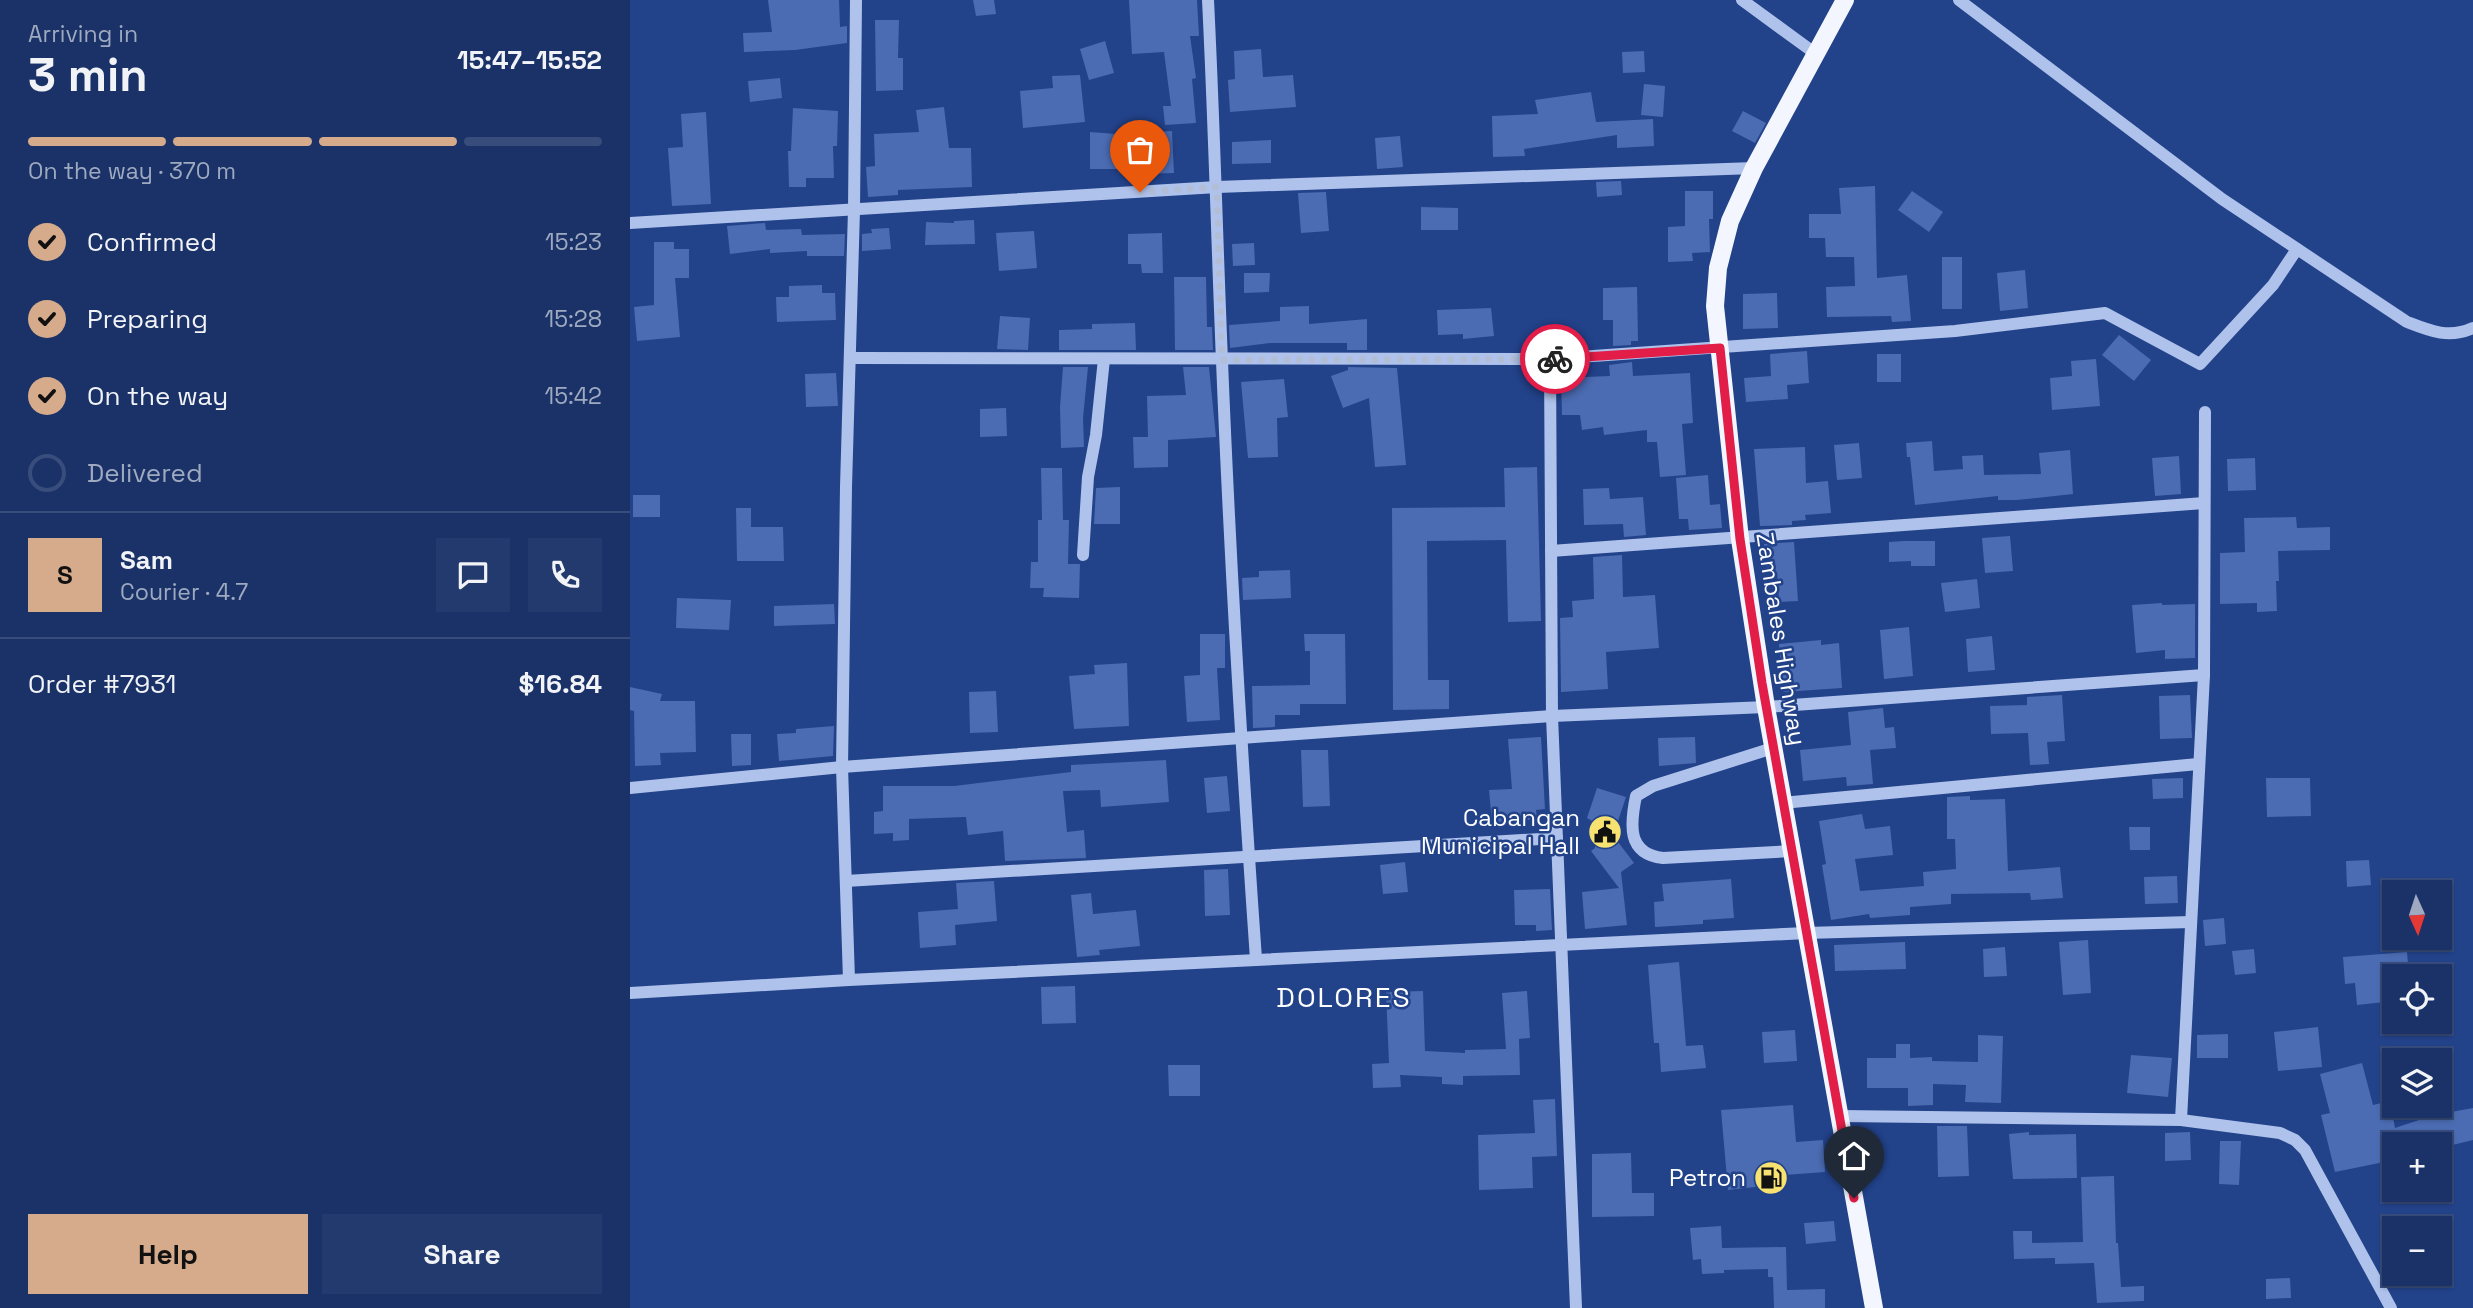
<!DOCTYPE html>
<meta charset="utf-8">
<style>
body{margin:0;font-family:"Space Grotesk",sans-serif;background:#233a6e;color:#f1f3f6;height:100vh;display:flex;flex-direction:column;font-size:26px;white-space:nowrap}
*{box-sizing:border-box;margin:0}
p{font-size:23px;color:#9faac0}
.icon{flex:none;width:38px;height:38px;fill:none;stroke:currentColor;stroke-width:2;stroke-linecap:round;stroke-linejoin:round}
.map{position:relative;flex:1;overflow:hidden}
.details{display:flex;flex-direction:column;background:#1a3268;width:630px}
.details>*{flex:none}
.needle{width:46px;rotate:177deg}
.controls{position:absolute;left:1752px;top:880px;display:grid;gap:14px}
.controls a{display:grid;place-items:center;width:70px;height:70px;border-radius:0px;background:#1a3268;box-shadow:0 2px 5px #0004,0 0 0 2px #384d7c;font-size:35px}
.pin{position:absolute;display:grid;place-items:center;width:60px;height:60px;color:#fff;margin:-72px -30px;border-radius:50% 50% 50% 0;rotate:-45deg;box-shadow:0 0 7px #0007}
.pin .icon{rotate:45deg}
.courier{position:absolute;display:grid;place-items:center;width:70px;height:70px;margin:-35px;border:5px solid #e11d48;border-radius:50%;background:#fff;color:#222;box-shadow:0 2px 9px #0007}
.summary em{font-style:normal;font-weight:700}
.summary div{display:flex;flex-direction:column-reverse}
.summary{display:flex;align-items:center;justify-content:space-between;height:119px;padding:0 28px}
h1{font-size:46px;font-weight:700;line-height:52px}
.bar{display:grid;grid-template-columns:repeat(4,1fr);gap:10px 7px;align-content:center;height:84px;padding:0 28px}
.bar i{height:9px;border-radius:5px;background:#384d7c}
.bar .on{background:#d6ab8b}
.bar p{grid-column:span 4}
.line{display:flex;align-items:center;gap:18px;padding:0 28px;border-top:2px solid #384d7c}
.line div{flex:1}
.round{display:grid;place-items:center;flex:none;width:74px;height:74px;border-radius:0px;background:#233a6e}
ol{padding:0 28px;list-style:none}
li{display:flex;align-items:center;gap:21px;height:77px}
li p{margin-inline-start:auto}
li .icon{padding:7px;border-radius:50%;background:#d6ab8b;color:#111;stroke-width:4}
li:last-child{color:#9faac0}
li i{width:38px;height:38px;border:4px solid #384d7c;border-radius:50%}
.button{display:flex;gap:14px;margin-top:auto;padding:14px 28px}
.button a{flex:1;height:80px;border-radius:0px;background:#d6ab8b;color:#111;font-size:28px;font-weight:700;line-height:80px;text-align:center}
.button a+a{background:#233a6e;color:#f1f3f6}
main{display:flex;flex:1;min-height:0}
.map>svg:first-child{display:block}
.building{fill:#4b6bb2}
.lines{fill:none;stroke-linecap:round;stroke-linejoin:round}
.minor{stroke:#afc2eb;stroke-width:12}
.major{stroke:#f3f6fe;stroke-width:18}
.done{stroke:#b2bdd6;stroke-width:7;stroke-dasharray:0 12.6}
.route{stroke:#e11d48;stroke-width:9}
.labels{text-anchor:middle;stroke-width:5;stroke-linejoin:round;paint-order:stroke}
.street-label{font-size:24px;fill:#fff;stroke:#22428a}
.poi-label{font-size:24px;fill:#fff;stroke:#22428a;text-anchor:end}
.quarter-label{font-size:28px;letter-spacing:2px;fill:#fff;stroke:#22428a}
</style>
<main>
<section class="details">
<div class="summary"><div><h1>3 min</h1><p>Arriving in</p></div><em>15:47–15:52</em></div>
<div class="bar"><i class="on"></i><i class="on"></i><i class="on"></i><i></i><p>On the way · 370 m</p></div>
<ol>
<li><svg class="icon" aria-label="check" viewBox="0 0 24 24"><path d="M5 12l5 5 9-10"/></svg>Confirmed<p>15:23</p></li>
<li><svg class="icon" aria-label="check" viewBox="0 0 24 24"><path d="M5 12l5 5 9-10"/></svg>Preparing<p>15:28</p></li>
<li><svg class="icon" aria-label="check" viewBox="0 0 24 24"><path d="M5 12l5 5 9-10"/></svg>On the way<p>15:42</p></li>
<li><i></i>Delivered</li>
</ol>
<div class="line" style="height:126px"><b class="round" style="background:#d6ab8b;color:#111">S</b><div><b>Sam</b><p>Courier · 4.7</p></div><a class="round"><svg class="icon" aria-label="chat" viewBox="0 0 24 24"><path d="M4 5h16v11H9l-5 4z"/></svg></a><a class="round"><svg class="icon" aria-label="phone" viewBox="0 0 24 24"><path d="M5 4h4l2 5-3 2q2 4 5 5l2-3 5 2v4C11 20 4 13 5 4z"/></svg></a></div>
<div class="line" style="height:91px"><div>Order #7931</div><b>$16.84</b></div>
<div class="button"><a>Help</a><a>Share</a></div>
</section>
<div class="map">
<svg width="1843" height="1308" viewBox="0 0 1843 1308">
<rect width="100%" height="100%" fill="#22428a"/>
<!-- building -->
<g class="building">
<path d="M138,0H209L210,27L217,26V43L165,50L114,52L113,33L142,32Z"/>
<path d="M343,0H364L366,14L346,16Z"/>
<path d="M499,0H567L569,36H560L566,78L562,79L566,123L535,125L533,106H541L534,52L502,54Z"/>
<path d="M245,20H269L268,58H273V90L246,91Z"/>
<path d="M475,41L484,73L459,80L450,49Z"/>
<path d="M631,49L633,77L663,75L666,107L600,112L598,80L605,79L604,51Z"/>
<path d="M1014,51L1015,72L993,73L992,52Z"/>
<path d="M450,75L455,122L393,128L390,91L423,88L422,76Z"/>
<path d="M150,78L152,98L120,102L118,81Z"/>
<path d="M1014,84L1035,86L1033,117L1011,115Z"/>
<path d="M961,92L966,122L1023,119L1024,146L987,148V135L894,149L895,156L863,157L862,116L908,114L905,100Z"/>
<path d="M314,107L319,148H341L342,187L268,190V195L238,197L236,167L245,166L244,134L289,132L286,110Z"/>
<path d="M163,108L208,111L207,146H203L204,178H176V187H159L158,151H161Z"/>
<path d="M1113,111L1136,123L1125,143L1102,131Z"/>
<path d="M76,112L81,204L42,206L38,148L53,147L51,114Z"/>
<path d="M542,131L544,173L513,174V169H460V132L486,134Z"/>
<path d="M770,136L773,167L747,169L745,138Z"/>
<path d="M641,140V163L602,164V142Z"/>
<path d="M991,181L992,195L967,197L966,182Z"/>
<path d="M1245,186L1247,278L1277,275L1281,321L1262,322L1261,316L1197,317L1196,287L1225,286L1224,257H1196L1195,238H1179V214H1211L1209,188Z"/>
<path d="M1055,191H1083V219H1079L1080,252L1062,253L1063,261L1038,262V227L1055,226Z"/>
<path d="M1282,191L1313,212L1299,232L1268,210Z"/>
<path d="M696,192L699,231L671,233L668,193Z"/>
<path d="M791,207L828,208V230H791Z"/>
<path d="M344,220L345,244L295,245L296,222L324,223V221Z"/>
<path d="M135,223L136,230L171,229L172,235L215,234L214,256H177V251L140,253V249L100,254L97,226Z"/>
<path d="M259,228L261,249L232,251V234L242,233L241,229Z"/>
<path d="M404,231L407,268L369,271L366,233Z"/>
<path d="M532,233L533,273H512L511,264H498V234Z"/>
<path d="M24,242H44V249H59V278H45L50,337L7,341L4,307L24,305Z"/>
<path d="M624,243L625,265L603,266L602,244Z"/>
<rect x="1312" y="257" width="20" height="52"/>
<path d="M1395,270L1398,308L1370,311L1367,273Z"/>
<path d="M614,273H640L639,292L614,293Z"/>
<path d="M544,277H576L577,327H582L583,350H545Z"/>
<path d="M192,285V293H205L206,320L147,322L146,297H159V286Z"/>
<path d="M1007,287L1008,341H1001V345L983,346V320H973V288Z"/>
<path d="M1147,293L1148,328L1113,329V294Z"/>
<path d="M679,306V324L737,319V350H717V343H640L600,348L599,325L650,321V307Z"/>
<path d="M861,308L864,336L833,339V334L808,335L807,310Z"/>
<path d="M370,316L400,318L398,350L367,349Z"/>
<path d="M505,323L506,350H429V330L462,329V324Z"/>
<path d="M1489,335L1521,360L1504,381L1472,355Z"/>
<path d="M1177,351L1179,383L1157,385L1158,399L1116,402L1114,378L1141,376L1140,354Z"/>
<rect x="1247" y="354" width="24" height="28"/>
<path d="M1466,359L1470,406L1422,410L1420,378L1442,376L1441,361Z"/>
<path d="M1002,362L1003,376L1060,373L1063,423L1052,424L1056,475L1030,477L1027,442H1017V430L974,435L973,427L952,430L950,415H932L931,378L980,376L979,365Z"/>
<path d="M433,367H458L453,418L454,447L431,448L430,407Z"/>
<path d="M553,367H579L586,437L538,440V467L504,468L503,437H518L517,396L556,395Z"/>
<path d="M718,367L767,368L776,465L745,467L739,398L713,408L701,376L718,370Z"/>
<path d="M206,373L208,406L176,407L175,374Z"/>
<path d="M654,379L658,417L647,418L648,457L618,458L611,382Z"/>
<path d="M376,408L377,436L350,437V409Z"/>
<path d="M1302,441L1304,471L1333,469L1332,456L1353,455L1354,475L1411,474L1409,453L1440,450L1443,494L1387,500H1368V496L1285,505L1280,457H1277L1276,443Z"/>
<path d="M1229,443L1232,478L1207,480L1204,445Z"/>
<path d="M1175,447L1176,483L1198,481L1201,513L1175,515L1176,520L1162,521V525L1130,526L1124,449Z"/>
<path d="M1549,456L1551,494L1525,496L1522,458Z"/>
<path d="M1625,458L1626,490L1598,491L1597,459Z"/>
<path d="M907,467L911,621L878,622L876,540L797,541L798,680H819V709L763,710L762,508L875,507L874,468Z"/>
<path d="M411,468H432L433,520H439L438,564H450L449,598L413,597L414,588H400L401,562H408V520H412Z"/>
<path d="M1078,475L1080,505L1090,504L1092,528L1059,530L1058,519H1049L1046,478Z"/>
<path d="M490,487V524H464L466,488Z"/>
<path d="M979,488L980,499L1013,497L1016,535L994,537L993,524L954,525L953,489Z"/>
<rect x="3" y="495" width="27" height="22"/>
<path d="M106,508H121V527H153L154,561H107Z"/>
<path d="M1666,517L1667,528L1700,527V550L1648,551L1649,581H1646L1647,611L1627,612V603L1590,604V553L1615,552L1614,518Z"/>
<path d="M1380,536L1383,571L1355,573L1352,538Z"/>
<path d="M1274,541H1305V566H1281V561L1259,562V542Z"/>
<path d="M1164,542L1168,601L1149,602L1147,572L1137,573L1134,544Z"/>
<path d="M992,555L993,597L1025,595L1029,648L976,652L978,689L931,692L930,618L943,617L942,601L964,599L963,557Z"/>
<path d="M660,570L661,598L613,600L612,578L629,577V571Z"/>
<path d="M1347,579L1350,608L1315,612L1311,583Z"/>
<path d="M47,598L101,600L99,630L46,628Z"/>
<path d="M1532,603V605L1565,604V658L1535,659V650L1506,653L1502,605Z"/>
<path d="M204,604L205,624L144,626V606Z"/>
<path d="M1279,627L1283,676L1254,679L1250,630Z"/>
<path d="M570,634H595V668H587L590,720L557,722L554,676L570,675Z"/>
<path d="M674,634H715L716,704H670V715H645V727L623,728L622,686L680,685V651H675Z"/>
<path d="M1362,636L1365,670L1338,672L1336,639Z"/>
<path d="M1191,640V645L1209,643L1212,688L1153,692L1149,644Z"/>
<path d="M497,663L499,726L444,729L439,676L465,674L464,665Z"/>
<path d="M0,687L32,694L30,701H65L66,752L30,753L31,765L5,766L4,711L0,710Z"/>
<path d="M366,691L368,732L340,733L339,692Z"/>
<path d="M1432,695L1435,741L1417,742L1419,764L1400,765L1398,733L1361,734L1360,706L1397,705V697Z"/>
<path d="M1560,695L1562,738L1530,739L1529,696Z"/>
<path d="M1253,708L1255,728L1264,727L1266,748L1240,750L1243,784L1217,786L1216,777L1173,781L1170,750L1221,745L1218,712Z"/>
<path d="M204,726L203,756L149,761L147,734L166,733V729Z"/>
<path d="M101,734H121V765L102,766Z"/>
<path d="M911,737L915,809L906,810L907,819L862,823L859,790L882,789L878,739Z"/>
<path d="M1065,737L1066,763L1029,766L1028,738Z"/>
<path d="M671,750H698L700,806L673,807Z"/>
<path d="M536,760L539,802L471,807L470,790L433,791L437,832L454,830L456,858L375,861L373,831L338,835L336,817L279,819V840L263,841V833L244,834V812L253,811V786H324L441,772V765Z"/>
<path d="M597,776L600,811L577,813L574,778Z"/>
<path d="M1553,778V798L1523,799L1522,779Z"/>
<path d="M1636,778H1680L1681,816L1637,817Z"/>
<path d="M967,788L996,797L986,827L985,838L1004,863L991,872L997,925L955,929L952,892L989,888L961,851L965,848L964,822L957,818Z"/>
<path d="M1340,796V800L1375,799L1378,871L1430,867L1433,898L1401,900L1400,893L1321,894V904L1280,907V915L1240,918L1239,914L1201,920L1192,865L1196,864L1189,821L1232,814L1235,829L1260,826L1263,855L1225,859L1230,891L1294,886L1293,872L1326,869L1325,839H1317V797Z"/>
<path d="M1499,827H1520V850H1500Z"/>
<path d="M1739,860L1741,885L1717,887L1716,861Z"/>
<path d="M775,862L778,892L753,894L750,865Z"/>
<path d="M598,869L600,915L575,916L574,870Z"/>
<path d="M1547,876L1548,903L1515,904L1514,877Z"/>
<path d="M1101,879L1104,918L1073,920V924L1025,927L1024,902L1034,901L1032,884Z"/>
<path d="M364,881L367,921L325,925L326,945L290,948L288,912L328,909L326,883Z"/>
<path d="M920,889L922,930L906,931V925H885L884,890Z"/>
<path d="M461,893L463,914L506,910L510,946L469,950L470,955L447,957L441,895Z"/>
<path d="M1594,918L1596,944L1575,946L1573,920Z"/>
<path d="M1458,940L1461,993L1433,995L1429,942Z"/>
<path d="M1275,942L1276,969L1205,971L1204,945Z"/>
<path d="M1375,947L1377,976L1354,977L1353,949Z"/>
<path d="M1624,949L1626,973L1605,975L1602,951Z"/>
<path d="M1777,952L1779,976H1764V1001L1727,1005L1725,983L1715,984L1713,957Z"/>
<path d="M1049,962L1056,1046L1073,1045L1076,1068L1031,1072L1029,1043H1024L1018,965Z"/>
<path d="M445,986L446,1023L412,1024L411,987Z"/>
<path d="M793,991L795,1051L835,1053V1050L876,1049L872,993L897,991L900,1038L889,1039L890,1075L833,1076V1085L812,1084V1077L770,1075L771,1087L743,1088L742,1064L759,1063L756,992Z"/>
<path d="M1688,1027L1692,1067L1648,1071L1644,1032Z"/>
<path d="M1165,1030L1167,1061L1134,1063L1132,1032Z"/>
<path d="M1598,1034V1058H1567V1035Z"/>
<path d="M1348,1035L1373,1036L1371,1103L1335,1102L1336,1085L1303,1084V1105L1278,1106V1088H1237V1058H1266V1044H1280V1058L1302,1057V1061L1348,1062Z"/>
<path d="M1501,1055L1542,1058L1538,1097L1497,1093Z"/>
<path d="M1732,1063L1743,1105L1760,1101L1765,1128L1804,1115L1843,1108V1140L1810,1148V1144H1764V1160L1705,1172L1691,1115L1700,1113L1690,1074Z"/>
<path d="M538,1065H570V1096H539Z"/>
<path d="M925,1099L927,1156L902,1157L903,1188L849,1190L848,1135L905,1133L903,1100Z"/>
<path d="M1163,1105L1166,1142L1193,1140L1195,1172L1142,1176L1143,1185L1098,1190L1091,1110Z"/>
<path d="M1307,1126H1337L1339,1176L1308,1177Z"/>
<path d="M1399,1132V1135L1446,1134L1447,1178L1383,1179L1379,1134Z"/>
<path d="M1560,1132L1561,1160L1535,1161V1133Z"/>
<path d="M1590,1141H1611L1609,1185L1589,1184Z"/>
<path d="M1001,1153L1002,1193H1024V1216L962,1217V1154Z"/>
<path d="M1484,1176L1486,1243H1488L1491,1287L1514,1286V1301L1467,1303L1464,1263L1425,1264V1258L1384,1259L1383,1231H1402V1243L1453,1242L1451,1177Z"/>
<path d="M1204,1221L1206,1241L1176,1244L1174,1223Z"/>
<path d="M1091,1226L1092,1248L1156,1247L1157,1290L1195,1289V1308H1144L1143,1277H1138V1269L1094,1270V1273L1072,1274L1071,1259L1063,1260L1060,1228Z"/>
<path d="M1660,1278L1661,1298L1636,1299V1279Z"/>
</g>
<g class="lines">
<!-- minor -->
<g class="minor">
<path d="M578,0C584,120 587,240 592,361C600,560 612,760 626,959"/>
<path d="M1112,0L1186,54"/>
<path d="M1329,0L1592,199L1777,322C1800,331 1819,339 1843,328"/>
<path d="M0,223L587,187L1124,168"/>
<path d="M221,358L920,359L1325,331L1475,313L1570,364L1643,285L1667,249"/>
<path d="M920,359L922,716L946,1308"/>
<path d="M921,551L1574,503"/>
<path d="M453,555L458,477L466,435L474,359"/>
<path d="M1143,748L1023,786L1006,796C1000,825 997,854 1033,858L1162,851"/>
<path d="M0,788L212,767L611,738L922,716L1136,707L1574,675"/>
<path d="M1152,803L1568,764"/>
<path d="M216,881L927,838"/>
<path d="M219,980L212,767L216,487L224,210L226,0"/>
<path d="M0,993L219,980L1176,933L1561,922"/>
<path d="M1210,1116L1551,1120L1650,1133L1665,1140L1675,1150L1761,1308"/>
<path d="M1551,1120L1574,675L1575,412"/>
</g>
<!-- major -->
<path class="major" d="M1215,0L1124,168L1100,221L1088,268L1085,306L1110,539L1136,707L1244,1308"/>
</g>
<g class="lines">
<!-- done -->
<path class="done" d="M510,192L587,187L592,360L925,359"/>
<!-- route -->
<path class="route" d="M925,359L1090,348L1110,539L1132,683L1224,1198"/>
</g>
<!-- icons -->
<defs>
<g id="civic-disc" transform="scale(1.75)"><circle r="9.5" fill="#f6e171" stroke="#22428a"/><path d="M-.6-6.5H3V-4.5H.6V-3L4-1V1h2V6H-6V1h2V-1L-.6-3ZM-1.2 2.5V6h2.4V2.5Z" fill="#111"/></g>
<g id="fuel-disc" transform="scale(1.75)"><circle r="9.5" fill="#f6e171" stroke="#22428a"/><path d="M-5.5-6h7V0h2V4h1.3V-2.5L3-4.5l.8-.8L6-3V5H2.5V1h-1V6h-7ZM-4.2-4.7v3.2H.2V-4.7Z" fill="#111"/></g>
</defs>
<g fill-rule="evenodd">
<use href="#civic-disc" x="975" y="832"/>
<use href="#fuel-disc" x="1141" y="1178"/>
</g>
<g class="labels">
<!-- street labels -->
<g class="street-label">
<text transform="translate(1151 639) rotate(81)" y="8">Zambales Highway</text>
</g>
<!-- poi labels -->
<g class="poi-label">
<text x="950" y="826">Cabangan<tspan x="950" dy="28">Municipal Hall</tspan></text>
<text x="1116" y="1186">Petron</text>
</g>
<!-- quarter labels -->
<g class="quarter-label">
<text x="714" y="1007">DOLORES</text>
</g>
</g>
</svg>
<div class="controls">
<a><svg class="needle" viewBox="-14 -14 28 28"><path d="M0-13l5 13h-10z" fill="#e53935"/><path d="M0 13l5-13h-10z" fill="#9faac0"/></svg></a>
<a><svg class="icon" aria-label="locate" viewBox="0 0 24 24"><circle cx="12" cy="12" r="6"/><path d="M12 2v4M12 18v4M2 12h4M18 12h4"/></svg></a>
<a><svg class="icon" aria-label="layers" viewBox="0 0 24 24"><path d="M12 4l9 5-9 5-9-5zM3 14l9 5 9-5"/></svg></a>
<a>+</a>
<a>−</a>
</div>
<div class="pin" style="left:510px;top:192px;background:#ea580c"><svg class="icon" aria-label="bag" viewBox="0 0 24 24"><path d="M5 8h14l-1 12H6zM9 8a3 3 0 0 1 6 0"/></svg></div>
<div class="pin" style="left:1224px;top:1198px;background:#1f2937"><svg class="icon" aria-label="home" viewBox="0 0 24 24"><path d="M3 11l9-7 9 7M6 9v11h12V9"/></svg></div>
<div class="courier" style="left:925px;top:359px"><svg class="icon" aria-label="bike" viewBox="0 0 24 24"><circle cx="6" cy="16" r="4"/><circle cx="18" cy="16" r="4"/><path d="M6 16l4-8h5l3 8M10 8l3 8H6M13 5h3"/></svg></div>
</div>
</main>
